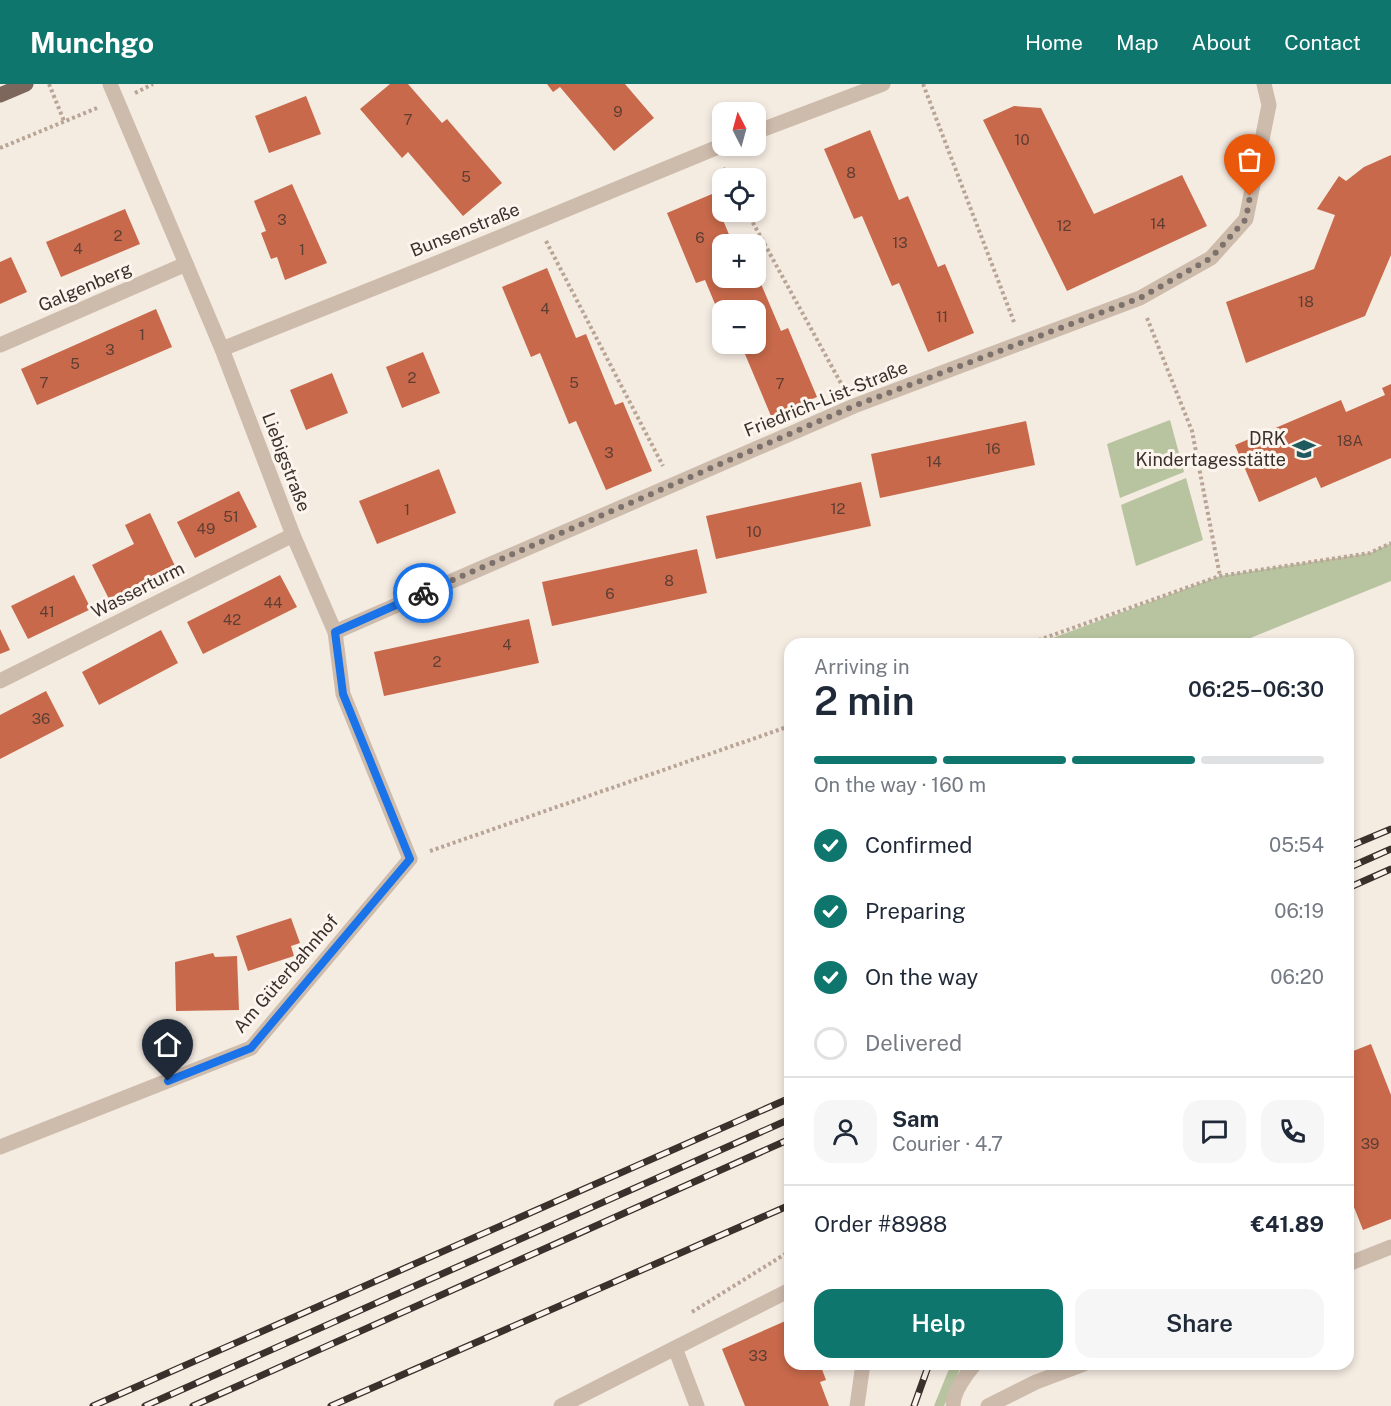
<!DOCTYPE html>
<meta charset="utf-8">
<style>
body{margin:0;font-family:"Public Sans",sans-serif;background:#f6f6f7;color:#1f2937;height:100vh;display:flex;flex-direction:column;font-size:22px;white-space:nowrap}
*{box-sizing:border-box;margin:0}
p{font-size:20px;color:#747a83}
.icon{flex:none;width:33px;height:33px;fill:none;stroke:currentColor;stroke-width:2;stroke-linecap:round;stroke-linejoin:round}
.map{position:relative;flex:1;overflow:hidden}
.panel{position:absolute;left:784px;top:554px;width:570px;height:732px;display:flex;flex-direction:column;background:#fff;border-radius:18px;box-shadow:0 3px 9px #0003}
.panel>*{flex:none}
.needle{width:39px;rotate:354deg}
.buttons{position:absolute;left:712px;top:18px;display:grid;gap:12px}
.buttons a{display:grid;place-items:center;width:54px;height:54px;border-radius:12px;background:#fff;box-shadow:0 3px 9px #0003;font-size:30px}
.pin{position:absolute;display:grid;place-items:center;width:51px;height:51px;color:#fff;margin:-62px -26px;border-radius:50% 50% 50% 0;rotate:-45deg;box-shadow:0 0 6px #0007}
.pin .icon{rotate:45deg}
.courier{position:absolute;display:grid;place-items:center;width:60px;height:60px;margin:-30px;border:4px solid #1a73e8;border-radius:50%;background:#fff;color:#222;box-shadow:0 2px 8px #0007}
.headline em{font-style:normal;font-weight:600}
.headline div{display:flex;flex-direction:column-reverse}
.headline{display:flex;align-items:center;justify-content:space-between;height:102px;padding:0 30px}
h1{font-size:39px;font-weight:600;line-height:45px}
.bar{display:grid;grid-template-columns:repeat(4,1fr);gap:9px 6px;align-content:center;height:72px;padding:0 30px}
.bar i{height:8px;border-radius:4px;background:#e0e1e3}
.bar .on{background:#0f766e}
.bar p{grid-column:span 4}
.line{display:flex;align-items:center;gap:15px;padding:0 30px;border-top:2px solid #e0e1e3}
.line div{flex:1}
.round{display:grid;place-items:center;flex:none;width:63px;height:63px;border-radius:18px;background:#f6f6f7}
ol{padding:0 30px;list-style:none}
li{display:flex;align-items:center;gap:18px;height:66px}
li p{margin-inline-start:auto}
li .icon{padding:6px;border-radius:50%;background:#0f766e;color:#fff;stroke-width:4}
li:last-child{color:#747a83}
li i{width:33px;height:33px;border:3px solid #e0e1e3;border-radius:50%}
.button{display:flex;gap:12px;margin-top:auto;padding:12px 30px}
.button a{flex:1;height:69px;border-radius:18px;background:#0f766e;color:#fff;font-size:24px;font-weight:600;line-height:69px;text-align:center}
.button a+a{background:#f6f6f7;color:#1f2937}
header{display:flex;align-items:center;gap:36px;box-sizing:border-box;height:84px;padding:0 30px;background:#0f766e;color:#fff}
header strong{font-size:28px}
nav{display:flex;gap:33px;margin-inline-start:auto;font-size:21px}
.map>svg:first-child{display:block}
.green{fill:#b8c4a0}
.building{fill:#c8694b}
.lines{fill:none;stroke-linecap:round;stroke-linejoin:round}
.path{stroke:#b9a596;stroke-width:4;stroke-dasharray:3 3;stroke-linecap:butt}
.lane{stroke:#cdbbac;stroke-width:15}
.street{stroke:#cdbbac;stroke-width:15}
.primary{stroke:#7d675c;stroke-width:15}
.rail-casing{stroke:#3b302b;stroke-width:7}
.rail{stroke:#fbf5ee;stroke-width:4.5;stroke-dasharray:14;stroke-linecap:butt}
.done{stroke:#7c716b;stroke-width:6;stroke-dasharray:0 10.8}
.route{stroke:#1a73e8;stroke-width:8}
.labels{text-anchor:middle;stroke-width:6;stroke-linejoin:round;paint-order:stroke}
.number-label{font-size:15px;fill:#5e3e33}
.street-label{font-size:18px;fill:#3b302b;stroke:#fbf5ee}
.poi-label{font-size:18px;fill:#3b302b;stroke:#fbf5ee;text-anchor:end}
</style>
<header>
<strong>Munchgo</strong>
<nav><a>Home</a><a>Map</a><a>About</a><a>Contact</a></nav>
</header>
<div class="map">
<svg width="1391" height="1322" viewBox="0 0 1391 1322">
<rect width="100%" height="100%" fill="#f4ebe1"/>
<!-- green -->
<g class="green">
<path d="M1170,336L1184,388L1120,414L1107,360Z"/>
<path d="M1186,394L1203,456L1136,482L1121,421Z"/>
<path d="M1391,459V497L1238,559H1039L1220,492L1370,469Z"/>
<path d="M951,1280H962L944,1322H934Z"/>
</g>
<!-- building -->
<g class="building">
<path d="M390,0H408L442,39L447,35L502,99L463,132L408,68L402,74L360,25Z"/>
<path d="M547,0H625L654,34L614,67L560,3L553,8Z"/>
<path d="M306,12L321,50L269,69L255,32Z"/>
<path d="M1014,22L1041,24L1094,130L1182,91L1207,142L1067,207L983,36Z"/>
<path d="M870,46L899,116L908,112L938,183L945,180L974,249L928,268L899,199L892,202L862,132L854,135L824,65Z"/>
<path d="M1391,71V171L1365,232L1246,279L1226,218L1314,185L1335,131L1317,125L1339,92L1346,97L1364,83Z"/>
<path d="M292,100L327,179L285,196L277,173L271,175L261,149L266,147L254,117Z"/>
<path d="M712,110L733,160H723V194H756V188L781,247L788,244L817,313L771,332L742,263L734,266L732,260H756V226H723V239L705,196L696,199L667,129Z"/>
<path d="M125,125L140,160L61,193L46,158Z"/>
<path d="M11,173L27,208L0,220V178Z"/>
<path d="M547,184L576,254L586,250L615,321L623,318L652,387L606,406L576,337L569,340L540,269L531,273L502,203Z"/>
<path d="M156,225L172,263L37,321L21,285Z"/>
<path d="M423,268L440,309L402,324L386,283Z"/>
<path d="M332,289L348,329L306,346L290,306Z"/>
<path d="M1391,300V374L1321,404L1316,393L1259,418L1235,361L1341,316L1346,328L1385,311L1382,304Z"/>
<path d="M1026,337L1035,381L880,414L871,370Z"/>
<path d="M439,385L456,429L377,460L359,417Z"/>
<path d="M861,398L871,442L716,475L706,432Z"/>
<path d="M239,407L257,443L195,474L177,438Z"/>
<path d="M150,429L175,482L109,515L92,481L134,460L125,441Z"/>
<path d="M697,465L707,509L552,542L542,498Z"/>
<path d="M74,491L91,525L28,555L11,522Z"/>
<path d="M280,491L297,523L203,570L187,538Z"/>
<path d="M529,535L539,579L384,612L374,568Z"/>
<path d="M0,545L10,566L0,570Z"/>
<path d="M161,546L178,579L99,621L82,588Z"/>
<path d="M46,607L64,642L0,675V631Z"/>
<path d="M291,834L300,859L291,862L294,872L248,887L236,852Z"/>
<path d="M213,869L215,873L237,872L239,926L176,927L175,878Z"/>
<path d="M1371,960L1391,1011V1135L1363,1146L1348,1108V969Z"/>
<path d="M790,1235V1280H820L826,1296L820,1298L829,1322H745L722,1265Z"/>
</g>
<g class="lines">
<!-- path -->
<g class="path">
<path d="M49,0L64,37"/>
<path d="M923,0L1014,238"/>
<path d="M135,9L153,0"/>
<path d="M0,64L97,24"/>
<path d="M723,84L728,94"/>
<path d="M747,128L843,303"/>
<path d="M546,157L663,382"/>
<path d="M1147,234L1192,347L1220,492"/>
<path d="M1027,560L1220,492L1370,469L1391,459"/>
<path d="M430,767L790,642"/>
<path d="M692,1228L790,1167"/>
</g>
<!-- lane -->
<g class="lane">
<path d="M251,964L410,775L343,610L335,548"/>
<path d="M1348,1180L1391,1163"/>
<path d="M561,1322L675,1264"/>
<path d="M697,1322L675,1264L790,1206"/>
<path d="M857,1322L863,1280"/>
<path d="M953,1322C953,1308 966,1290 975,1280"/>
<path d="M988,1322L1036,1298L1084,1280"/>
</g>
<!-- street -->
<g class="street">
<path d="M110,0L222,265L293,451L335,548L854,322L1140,214L1211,174L1246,135L1269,21L1264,0"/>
<path d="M756,48L883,0"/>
<path d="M0,261L186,180"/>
<path d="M222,265L432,181L723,61"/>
<path d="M0,597L293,451"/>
<path d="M0,1063L251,964"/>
</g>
<!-- primary -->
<path class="primary" d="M0,11L26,0"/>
<!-- rail casing -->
<g class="rail-casing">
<g id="rail">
<path d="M1348,763L1391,745"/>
<path d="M1348,784L1391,765"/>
<path d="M1348,804L1391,785"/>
<path d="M93,1322L790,1014"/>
<path d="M145,1322L790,1035"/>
<path d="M193,1322L790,1055"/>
<path d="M331,1322L790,1121"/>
<path d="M914,1322L929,1280"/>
</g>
</g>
<!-- rail -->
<use href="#rail" class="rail"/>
</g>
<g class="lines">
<!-- done -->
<path class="done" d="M423,509L854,322L1140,214L1211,174L1246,135L1250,112"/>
<!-- route -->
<path class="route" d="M168,997L251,964L410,775L343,610L335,548L423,509"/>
</g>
<!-- icons -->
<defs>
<g id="school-bare" transform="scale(1.8)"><path d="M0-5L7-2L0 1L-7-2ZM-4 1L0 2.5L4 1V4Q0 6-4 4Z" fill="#1f5a5e" stroke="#fbf5ee" stroke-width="2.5" paint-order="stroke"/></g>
</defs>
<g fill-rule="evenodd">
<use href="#school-bare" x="1304" y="365"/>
</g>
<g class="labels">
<!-- number labels -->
<g class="number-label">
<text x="618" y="33">9</text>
<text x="408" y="41">7</text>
<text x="1022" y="61">10</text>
<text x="851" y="94">8</text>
<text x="466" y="98">5</text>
<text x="282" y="141">3</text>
<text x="1158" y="145">14</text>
<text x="1064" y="147">12</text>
<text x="118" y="157">2</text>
<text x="700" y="159">6</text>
<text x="900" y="164">13</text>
<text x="78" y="170">4</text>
<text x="302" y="171">1</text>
<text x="1306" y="223">18</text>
<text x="545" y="230">4</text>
<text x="942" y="238">11</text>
<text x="142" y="256">1</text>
<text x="110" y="271">3</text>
<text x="75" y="285">5</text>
<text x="412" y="299">2</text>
<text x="44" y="304">7</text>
<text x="574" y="304">5</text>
<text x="780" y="305">7</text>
<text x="1350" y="362">18A</text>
<text x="993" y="370">16</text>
<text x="609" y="374">3</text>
<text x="934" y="383">14</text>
<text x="838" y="430">12</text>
<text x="407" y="431">1</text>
<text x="231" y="438">51</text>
<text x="206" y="450">49</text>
<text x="754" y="453">10</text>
<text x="669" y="502">8</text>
<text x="610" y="515">6</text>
<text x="273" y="524">44</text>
<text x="47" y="533">41</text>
<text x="232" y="541">42</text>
<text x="507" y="566">4</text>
<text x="437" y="583">2</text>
<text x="41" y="640">36</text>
<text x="1370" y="1065">39</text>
<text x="758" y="1277">33</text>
</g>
<!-- street labels -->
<g class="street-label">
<text transform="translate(465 146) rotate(-22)" y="6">Bunsenstraße</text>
<text transform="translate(85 203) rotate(-23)" y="6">Galgenberg</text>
<text transform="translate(826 315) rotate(-22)" y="6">Friedrich-List-Straße</text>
<text transform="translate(286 378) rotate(69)" y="6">Liebigstraße</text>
<text transform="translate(138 506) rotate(-27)" y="6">Wasserturm</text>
<text transform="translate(286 890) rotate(-49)" y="6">Am Güterbahnhof</text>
</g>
<!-- poi labels -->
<g class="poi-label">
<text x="1286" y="361">DRK<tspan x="1286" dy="21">Kindertagesstätte</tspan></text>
</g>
</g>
</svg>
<div class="buttons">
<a><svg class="needle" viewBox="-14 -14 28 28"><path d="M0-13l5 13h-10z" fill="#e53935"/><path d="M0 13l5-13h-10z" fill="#747a83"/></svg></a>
<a><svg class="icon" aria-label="locate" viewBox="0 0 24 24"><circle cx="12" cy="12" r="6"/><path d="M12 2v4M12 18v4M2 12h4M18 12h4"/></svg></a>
<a>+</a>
<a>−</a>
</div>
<div class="pin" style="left:1250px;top:112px;background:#ea580c"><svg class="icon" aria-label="bag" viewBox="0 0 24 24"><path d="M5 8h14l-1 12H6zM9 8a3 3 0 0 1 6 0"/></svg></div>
<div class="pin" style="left:168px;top:997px;background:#1f2937"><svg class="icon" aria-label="home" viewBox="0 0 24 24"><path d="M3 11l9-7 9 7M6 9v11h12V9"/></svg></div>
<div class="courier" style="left:423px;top:509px"><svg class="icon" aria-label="bike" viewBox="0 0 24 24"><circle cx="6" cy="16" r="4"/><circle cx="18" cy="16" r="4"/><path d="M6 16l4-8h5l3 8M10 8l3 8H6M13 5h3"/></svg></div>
<section class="panel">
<div class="headline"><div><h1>2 min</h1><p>Arriving in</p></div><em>06:25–06:30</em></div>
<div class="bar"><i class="on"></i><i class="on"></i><i class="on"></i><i></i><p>On the way · 160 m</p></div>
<ol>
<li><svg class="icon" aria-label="check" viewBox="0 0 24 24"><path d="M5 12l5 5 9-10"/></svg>Confirmed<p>05:54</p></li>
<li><svg class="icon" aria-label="check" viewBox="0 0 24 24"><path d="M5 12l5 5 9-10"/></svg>Preparing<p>06:19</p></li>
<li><svg class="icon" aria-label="check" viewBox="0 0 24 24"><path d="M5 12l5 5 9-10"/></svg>On the way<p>06:20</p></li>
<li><i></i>Delivered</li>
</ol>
<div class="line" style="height:108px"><a class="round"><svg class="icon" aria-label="person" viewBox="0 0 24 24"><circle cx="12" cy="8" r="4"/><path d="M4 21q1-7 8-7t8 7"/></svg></a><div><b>Sam</b><p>Courier · 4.7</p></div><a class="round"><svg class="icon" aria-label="chat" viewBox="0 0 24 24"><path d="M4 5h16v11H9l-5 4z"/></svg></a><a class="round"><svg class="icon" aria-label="phone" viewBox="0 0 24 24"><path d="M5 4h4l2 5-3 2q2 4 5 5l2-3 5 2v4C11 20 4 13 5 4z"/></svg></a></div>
<div class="line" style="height:78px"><div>Order #8988</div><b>€41.89</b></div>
<div class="button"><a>Help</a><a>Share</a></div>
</section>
</div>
